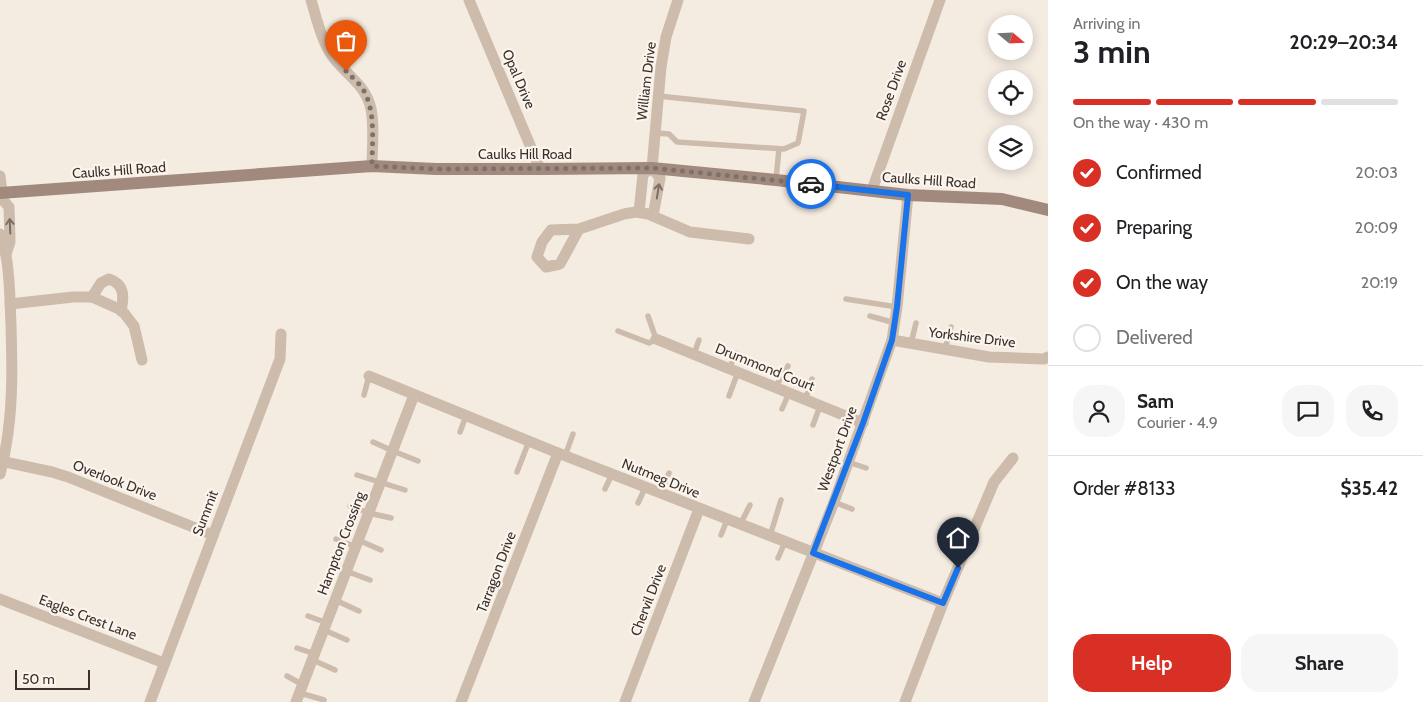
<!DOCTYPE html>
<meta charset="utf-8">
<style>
body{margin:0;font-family:Cabin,sans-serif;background:#f6f6f6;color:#202124;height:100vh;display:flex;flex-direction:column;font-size:19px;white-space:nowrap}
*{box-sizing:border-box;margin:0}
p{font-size:16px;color:#757577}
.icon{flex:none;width:28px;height:28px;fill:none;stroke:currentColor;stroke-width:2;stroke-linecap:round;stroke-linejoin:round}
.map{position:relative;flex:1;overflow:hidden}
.drawer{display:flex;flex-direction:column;background:#fff;width:375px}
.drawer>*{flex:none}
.needle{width:32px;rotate:109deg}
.buttons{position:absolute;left:988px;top:15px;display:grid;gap:10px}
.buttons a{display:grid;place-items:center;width:45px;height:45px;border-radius:50%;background:#fff;box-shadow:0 2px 12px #0003;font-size:25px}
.scale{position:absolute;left:15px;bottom:12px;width:75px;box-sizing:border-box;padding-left:5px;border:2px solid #3b302b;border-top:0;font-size:14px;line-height:18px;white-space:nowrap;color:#3b302b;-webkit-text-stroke:4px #fbf5ee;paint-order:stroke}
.pin{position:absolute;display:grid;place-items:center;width:42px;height:42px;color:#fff;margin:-51px -21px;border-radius:50% 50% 50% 0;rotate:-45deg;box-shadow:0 0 5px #0007}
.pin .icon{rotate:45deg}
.courier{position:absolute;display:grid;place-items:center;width:50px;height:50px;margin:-25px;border:4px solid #1a73e8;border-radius:50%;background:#fff;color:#222;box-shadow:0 1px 6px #0007}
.head em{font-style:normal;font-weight:700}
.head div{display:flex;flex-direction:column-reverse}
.head{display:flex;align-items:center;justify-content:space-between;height:85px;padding:0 25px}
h1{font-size:32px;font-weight:700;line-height:38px}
.bar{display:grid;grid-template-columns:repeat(4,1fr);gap:8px 5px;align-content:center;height:60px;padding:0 25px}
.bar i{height:6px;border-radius:4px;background:#e0e0e0}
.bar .selected{background:#d93025}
.bar p{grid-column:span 4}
.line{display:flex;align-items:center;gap:12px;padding:0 25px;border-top:1px solid #e0e0e0}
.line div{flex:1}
.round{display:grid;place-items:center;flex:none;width:52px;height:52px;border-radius:20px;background:#f6f6f6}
ol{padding:0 25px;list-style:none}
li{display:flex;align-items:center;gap:15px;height:55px}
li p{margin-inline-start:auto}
li .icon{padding:5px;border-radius:50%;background:#d93025;color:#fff;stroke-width:4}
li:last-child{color:#757577}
li i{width:28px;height:28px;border:2px solid #e0e0e0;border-radius:50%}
.action{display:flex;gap:10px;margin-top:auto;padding:10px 25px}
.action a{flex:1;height:58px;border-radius:20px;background:#d93025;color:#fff;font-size:20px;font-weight:700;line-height:58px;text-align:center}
.action a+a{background:#f6f6f6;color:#202124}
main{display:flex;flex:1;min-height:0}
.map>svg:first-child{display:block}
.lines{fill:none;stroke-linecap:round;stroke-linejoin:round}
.service{stroke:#cdbbac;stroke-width:5.5}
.minor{stroke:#cdbbac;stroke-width:11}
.secondary{stroke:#a18a7d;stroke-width:12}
.oneway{stroke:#7d6f65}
.done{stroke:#7c716b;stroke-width:5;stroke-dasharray:0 9}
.route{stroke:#1a73e8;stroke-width:6}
.labels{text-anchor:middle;stroke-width:4.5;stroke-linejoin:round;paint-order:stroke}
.street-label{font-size:14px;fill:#3b302b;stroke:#fbf5ee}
</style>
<main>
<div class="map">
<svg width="1048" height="702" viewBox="0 0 1048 702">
<rect width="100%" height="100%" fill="#f4ebe1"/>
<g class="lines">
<!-- service -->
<g class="service">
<path d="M655,133L669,134L677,142L784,149L798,143L804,111L658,96"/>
<path d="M776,179L779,149"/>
<path d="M846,299L897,307"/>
<path d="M870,316L895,323"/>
<path d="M618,331L649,343L656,339L648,316"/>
<path d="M911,343L916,323"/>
<path d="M945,349L951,327"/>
<path d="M694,354L699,340"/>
<path d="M729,369L736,353"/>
<path d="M775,388L788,366"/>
<path d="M364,395L369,376"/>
<path d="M729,396L738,372"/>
<path d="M805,400L812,379"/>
<path d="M782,409L789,393"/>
<path d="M813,425L820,406"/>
<path d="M460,432L466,416"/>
<path d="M373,442L393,451L418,461"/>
<path d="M565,456L573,434"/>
<path d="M848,462L866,468"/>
<path d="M517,472L529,441"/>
<path d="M357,475L405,490"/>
<path d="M605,489L612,474"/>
<path d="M661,494L669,473"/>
<path d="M834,502L852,509"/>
<path d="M638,503L645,488"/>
<path d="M350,506L369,513L391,518"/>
<path d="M740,525L750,505"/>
<path d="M721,535L727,520"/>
<path d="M770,536L781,500"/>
<path d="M336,539L356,547"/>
<path d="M358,540L381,550"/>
<path d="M778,558L785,542"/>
<path d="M346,571L370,580"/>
<path d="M335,600L359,611"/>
<path d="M308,616L327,623"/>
<path d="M324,630L347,640"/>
<path d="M297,648L315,654"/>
<path d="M313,660L335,670"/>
<path d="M287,676L303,685"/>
<path d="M300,693L324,700"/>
</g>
<!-- minor -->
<g class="minor">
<path d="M311,0C316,16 320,36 329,51C340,71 363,81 370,105C375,121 372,149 372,166"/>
<path d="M469,0L540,169"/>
<path d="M652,168L661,67L666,37L678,0"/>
<path d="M652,168L660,178L653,216"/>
<path d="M0,176L3,200L9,207L10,242L6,254"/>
<path d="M872,190L940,0"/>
<path d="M639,212L643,174L652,168"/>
<path d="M579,229L551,230L542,242L537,257L546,267L560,264L579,229L624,214L636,212L648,214L690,232L749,239"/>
<path d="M0,234C1,243 5,247 6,256C10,276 10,304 11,325C12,362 13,395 8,433C6,447 4,460 0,474"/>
<path d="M92,297L101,283L109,279C125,284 124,297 121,311"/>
<path d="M10,304L73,297H92L119,309L124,313L134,326L142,360"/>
<path d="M656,339L863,423"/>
<path d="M892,340L989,357L1044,359L1048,357"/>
<path d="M369,376L558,453L943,603"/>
<path d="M0,461L52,472L68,477L213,535"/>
<path d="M0,599L164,663"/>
<path d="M150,702L280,359L281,334"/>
<path d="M296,702L414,395"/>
<path d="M461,702L558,453"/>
<path d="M625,702L699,509"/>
<path d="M754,702L834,502L892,340L897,307L908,195"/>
<path d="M905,702L943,603L994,482L1013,458"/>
</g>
<!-- secondary -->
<path class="secondary" d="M0,193L372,166L436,169H540L652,168L776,180L908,195L1002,199L1048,210"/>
</g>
<!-- one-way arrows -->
<defs><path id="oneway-shaft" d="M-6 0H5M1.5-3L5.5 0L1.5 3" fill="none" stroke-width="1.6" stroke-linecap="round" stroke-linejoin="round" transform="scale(1.25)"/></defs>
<g class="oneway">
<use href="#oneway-shaft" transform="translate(658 191) rotate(-81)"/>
<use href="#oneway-shaft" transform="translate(10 226) rotate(-92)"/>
</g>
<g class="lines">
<!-- done -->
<path class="done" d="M346,71C352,77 360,84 364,91C376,113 372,142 372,166L436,169L652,168L811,184"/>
<!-- route -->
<path class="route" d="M811,184L908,195L897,307L892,340L863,423L813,553L943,603L958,568"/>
</g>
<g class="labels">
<!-- street labels -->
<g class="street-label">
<text transform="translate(519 79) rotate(67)" y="5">Opal Drive</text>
<text transform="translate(646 81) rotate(-83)" y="5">William Drive</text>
<text transform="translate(891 90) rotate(-70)" y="5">Rose Drive</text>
<text x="525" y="159">Caulks Hill Road</text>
<text transform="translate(119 170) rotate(-4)" y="5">Caulks Hill Road</text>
<text transform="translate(929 180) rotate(4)" y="5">Caulks Hill Road</text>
<text transform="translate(972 337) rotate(7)" y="5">Yorkshire Drive</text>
<text transform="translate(765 367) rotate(22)" y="5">Drummond Court</text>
<text transform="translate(837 449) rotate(-70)" y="5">Westport Drive</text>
<text transform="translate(661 478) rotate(22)" y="5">Nutmeg Drive</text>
<text transform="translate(115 480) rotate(21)" y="5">Overlook Drive</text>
<text transform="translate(205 513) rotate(-69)" y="5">Summit</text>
<text transform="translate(341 543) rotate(-69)" y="5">Hampton Crossing</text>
<text transform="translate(496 572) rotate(-69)" y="5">Tarragon Drive</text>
<text transform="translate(648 600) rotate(-69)" y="5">Chervil Drive</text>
<text transform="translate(88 617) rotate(21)" y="5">Eagles Crest Lane</text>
</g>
</g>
</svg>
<div class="buttons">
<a><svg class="needle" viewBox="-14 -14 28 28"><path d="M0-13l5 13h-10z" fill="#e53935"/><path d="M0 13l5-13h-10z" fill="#757577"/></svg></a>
<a><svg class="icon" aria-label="locate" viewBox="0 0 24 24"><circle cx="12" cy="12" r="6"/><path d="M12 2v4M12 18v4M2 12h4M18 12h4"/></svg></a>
<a><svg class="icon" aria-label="layers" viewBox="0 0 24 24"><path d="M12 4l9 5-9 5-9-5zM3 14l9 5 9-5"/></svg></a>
</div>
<div class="scale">50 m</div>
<div class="pin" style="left:346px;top:71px;background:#ea580c"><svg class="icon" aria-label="bag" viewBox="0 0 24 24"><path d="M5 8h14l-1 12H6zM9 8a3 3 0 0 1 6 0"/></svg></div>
<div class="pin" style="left:958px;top:568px;background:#1f2937"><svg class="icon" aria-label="home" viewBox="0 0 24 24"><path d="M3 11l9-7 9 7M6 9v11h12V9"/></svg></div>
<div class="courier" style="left:811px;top:184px"><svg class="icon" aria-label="car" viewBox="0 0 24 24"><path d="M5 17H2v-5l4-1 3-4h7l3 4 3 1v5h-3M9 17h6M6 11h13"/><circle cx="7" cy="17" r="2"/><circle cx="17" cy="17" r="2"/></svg></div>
</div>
<section class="drawer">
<div class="head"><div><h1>3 min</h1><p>Arriving in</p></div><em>20:29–20:34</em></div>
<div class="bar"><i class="selected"></i><i class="selected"></i><i class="selected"></i><i></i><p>On the way · 430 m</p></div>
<ol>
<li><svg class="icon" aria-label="check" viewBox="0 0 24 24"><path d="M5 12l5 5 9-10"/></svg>Confirmed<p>20:03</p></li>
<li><svg class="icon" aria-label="check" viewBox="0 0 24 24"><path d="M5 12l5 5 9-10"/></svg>Preparing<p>20:09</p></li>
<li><svg class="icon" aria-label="check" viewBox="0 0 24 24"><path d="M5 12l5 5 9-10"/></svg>On the way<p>20:19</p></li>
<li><i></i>Delivered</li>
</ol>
<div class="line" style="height:90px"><a class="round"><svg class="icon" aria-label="person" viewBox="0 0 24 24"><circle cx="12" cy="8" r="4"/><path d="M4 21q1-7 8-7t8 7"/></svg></a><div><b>Sam</b><p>Courier · 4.9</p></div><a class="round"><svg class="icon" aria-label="chat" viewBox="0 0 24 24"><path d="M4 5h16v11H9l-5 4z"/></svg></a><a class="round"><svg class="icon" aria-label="phone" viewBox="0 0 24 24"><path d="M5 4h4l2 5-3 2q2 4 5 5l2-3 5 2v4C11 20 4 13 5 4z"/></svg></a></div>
<div class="line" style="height:65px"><div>Order #8133</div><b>$35.42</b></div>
<div class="action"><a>Help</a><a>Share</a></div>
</section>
</main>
